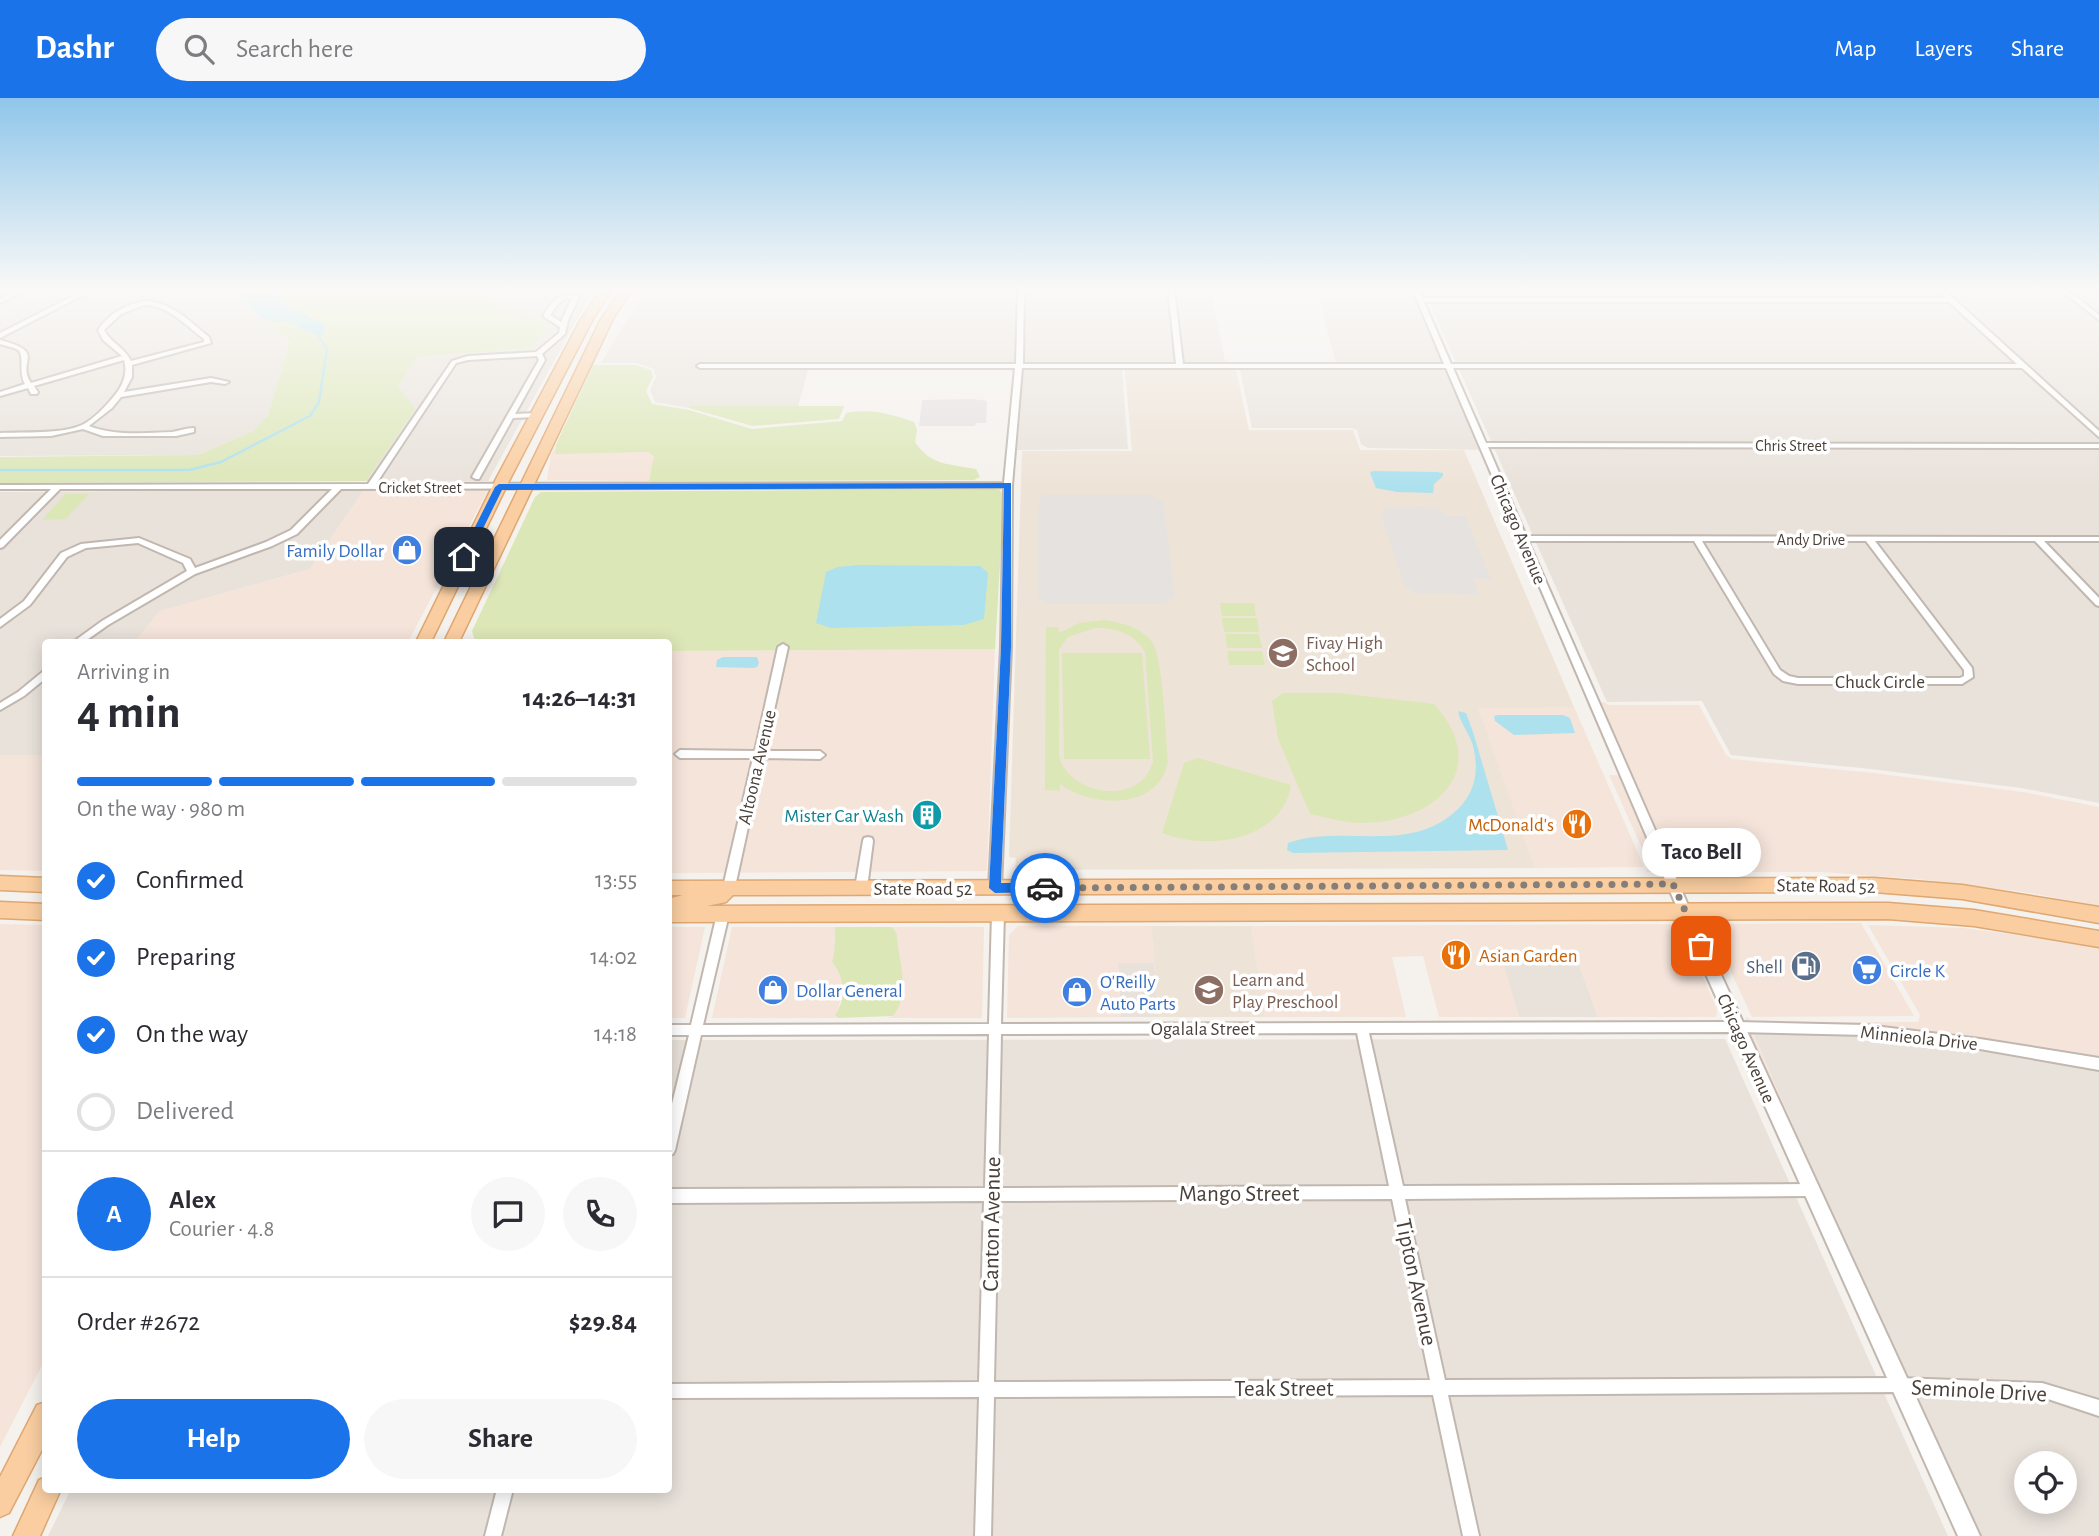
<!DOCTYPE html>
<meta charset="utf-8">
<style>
body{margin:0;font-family:"Alegreya Sans",sans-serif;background:#f7f7f7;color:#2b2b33;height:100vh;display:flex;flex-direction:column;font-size:26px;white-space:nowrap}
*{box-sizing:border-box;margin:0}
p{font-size:23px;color:#7c7c81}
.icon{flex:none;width:38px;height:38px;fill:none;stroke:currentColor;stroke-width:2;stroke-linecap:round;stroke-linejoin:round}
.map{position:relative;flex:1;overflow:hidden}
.sheet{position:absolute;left:42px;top:541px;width:630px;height:854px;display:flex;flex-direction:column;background:#fff;border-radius:7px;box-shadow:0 4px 18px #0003}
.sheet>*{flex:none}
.controls{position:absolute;left:2014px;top:1353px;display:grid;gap:14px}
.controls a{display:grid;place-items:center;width:63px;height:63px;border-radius:50%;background:#fff;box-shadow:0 4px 18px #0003;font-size:35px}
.pin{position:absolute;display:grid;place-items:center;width:60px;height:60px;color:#fff;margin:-30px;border-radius:14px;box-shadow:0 4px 10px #0006}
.courier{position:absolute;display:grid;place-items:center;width:70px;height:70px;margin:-35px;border:5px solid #1a73e8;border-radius:50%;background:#fff;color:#222;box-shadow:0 2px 9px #0007}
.bubble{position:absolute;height:49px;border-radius:24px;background:#fff;box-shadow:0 4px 18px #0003;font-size:23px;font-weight:600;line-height:49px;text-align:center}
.head em{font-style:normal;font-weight:600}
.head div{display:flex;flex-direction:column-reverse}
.head{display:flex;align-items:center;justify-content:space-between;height:119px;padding:0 35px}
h1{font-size:46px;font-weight:600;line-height:52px}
.bar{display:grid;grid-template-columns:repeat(4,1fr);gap:10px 7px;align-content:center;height:84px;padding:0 35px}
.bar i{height:9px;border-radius:5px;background:#e1e1e2}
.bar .on{background:#1a73e8}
.bar p{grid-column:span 4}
.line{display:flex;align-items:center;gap:18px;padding:0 35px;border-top:2px solid #e1e1e2}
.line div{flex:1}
.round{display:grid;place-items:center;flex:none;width:74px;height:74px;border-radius:37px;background:#f7f7f7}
ol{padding:0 35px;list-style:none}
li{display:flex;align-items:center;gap:21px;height:77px}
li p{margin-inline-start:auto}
li .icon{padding:7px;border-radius:50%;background:#1a73e8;color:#fff;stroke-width:4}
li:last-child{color:#7c7c81}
li i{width:38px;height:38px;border:4px solid #e1e1e2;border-radius:50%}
.primary-button{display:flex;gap:14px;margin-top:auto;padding:14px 35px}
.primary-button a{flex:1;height:80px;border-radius:42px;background:#1a73e8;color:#fff;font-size:28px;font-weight:600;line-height:80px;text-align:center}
.primary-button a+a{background:#f7f7f7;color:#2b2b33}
header{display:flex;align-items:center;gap:42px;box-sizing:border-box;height:98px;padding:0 35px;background:#1a73e8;color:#fff}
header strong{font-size:33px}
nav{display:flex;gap:38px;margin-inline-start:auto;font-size:24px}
.search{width:490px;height:63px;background:#f7f7f7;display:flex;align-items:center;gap:18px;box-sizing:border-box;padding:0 24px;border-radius:38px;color:#7c7c81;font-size:26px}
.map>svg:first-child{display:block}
.residential{fill:#e9e2db;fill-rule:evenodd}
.commercial{fill:#f5e4da}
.education{fill:#eee3d7}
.green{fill:#dce7b8;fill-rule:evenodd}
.parking{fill:#e5e2e0}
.water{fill:#ade1ee}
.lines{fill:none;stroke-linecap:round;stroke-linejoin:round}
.stream{stroke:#ade1ee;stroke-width:2.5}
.minor-casing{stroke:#c1b7af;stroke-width:4}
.tertiary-casing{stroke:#c1b7af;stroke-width:4}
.primary-casing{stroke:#dfa771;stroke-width:3}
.minor{fill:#fff;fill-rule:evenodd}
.tertiary{fill:#fff;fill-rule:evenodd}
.primary{fill:#facea1;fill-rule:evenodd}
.route{fill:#1a73e8}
.done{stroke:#867e79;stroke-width:7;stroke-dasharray:0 12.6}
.labels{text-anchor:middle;stroke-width:7;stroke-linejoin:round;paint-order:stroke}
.far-street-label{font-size:16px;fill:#4a403a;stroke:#fff}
.street-label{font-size:19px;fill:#4a403a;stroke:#fff}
.shop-label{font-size:19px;fill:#366cbe;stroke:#fff;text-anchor:start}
.education-label{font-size:19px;fill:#785e54;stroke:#fff;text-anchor:start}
.culture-label{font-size:19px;fill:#0d838f;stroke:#fff;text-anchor:end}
.food-label{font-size:19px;fill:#c56008;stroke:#fff;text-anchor:end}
.service-label{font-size:19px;fill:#4e5e75;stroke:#fff;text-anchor:end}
.near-street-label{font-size:23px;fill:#4a403a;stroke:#fff}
</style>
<header>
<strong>Dashr</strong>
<div class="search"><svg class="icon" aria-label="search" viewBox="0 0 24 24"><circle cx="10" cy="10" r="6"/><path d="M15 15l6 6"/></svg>Search here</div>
<nav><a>Map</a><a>Layers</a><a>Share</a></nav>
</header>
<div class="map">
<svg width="2099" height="1438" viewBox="0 0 2099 1438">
<rect width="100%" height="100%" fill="#f5f1ed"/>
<!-- residential -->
<g class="residential">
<path d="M0,190H272L288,208L325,227L307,234L291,224H271L290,243L268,317L253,333L198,357L0,358Z"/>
<path d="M486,190H506L524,196H591L488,383H366L414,311L398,289L417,259L532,250L548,225L490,205L482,200Z"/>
<path d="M646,190H1211L1225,263L1242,267L1336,266L1318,197H1336L1339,196L1338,190H1420L1491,352L1368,350L1361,346L1357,332L1352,330H1252L1240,272L1236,270H1125L1122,273L1128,351L1017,352L1023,268L810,265L798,308H690L689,310L655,304L650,292L656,279L654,271L637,265H601Z"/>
<path d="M1423,190H2099V705L2021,690L1871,671L1731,657L1702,603L1607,604Z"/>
<path d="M364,392L310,471L160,513L135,544H46L45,657H0V394Z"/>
<path d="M1502,864H1578L1598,919H1519Z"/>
<path d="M1118,865H1154L1159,919H1121Z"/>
<path d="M1751,930L1936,935L2099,968V1438H1979L1820,1091ZM2026,1365H2065V1404H2026Z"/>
<path d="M1725,941L1948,1438H48L71,1391H668L669,942Z"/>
</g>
<!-- commercial -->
<g class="commercial">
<path d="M556,347L555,355L648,354L655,358L649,383L547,382L551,356Z"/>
<path d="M364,392H488L408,544H135L159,513L310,471Z"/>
<path d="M995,551L987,773L669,775L668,553Z"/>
<path d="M1604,604L1609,607H1699L1726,657L1732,661L1873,675L2023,694L2099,709V808L2024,794L1918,781L1821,774H1646L1650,768L1609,677L1630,678L1622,659L1606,649L1587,605Z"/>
<path d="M1477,609H1574L1644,769L1535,770Z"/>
<path d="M0,657H45V773L0,772Z"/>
<path d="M1861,825L1914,918L1752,919L1711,831L1718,826Z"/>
<path d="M0,826L45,827L46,1259L0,1349Z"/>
<path d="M1669,826L1685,839L1717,911L1716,919H1598L1578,864H1503L1519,919H1439L1423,858L1392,859L1406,919H1265L1251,828Z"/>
<path d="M1868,827L1964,830L2099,848V968L1936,935L1751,930L1819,1088H1815L1744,929L1746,919L1755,925L1918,924L1920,917Z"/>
<path d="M1018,828H1151L1154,865H1118L1121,919L1007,920L1009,837Z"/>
<path d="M669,829H705L685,920H669Z"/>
<path d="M732,829H835L834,844L836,851L833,864L842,876L843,894L836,917L839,920H712Z"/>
<path d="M892,829H984L982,920H887L893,918L903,891L897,836Z"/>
</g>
<!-- education -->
<g class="education">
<path d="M1125,272H1236L1249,332H1353L1360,352H1464L1574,609L1478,610L1535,770L1015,772L1016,760L1009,759L1022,353H1132Z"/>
<path d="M1151,828H1251L1265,919H1159Z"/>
</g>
<!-- green -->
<g class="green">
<path d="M272,190H466L469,194H475L476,190H486L482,200L490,204L549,225L532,250L417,259L398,289L415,311L366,383L0,385V359L198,357L253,333L268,317L290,244L270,224H291L307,234Z"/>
<path d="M506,190H597L591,196H524Z"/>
<path d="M593,267H636L651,272L653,279L646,293L652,306L689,312L752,331L842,323L846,315C869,310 892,316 914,324L917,332L915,344C931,368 950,366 976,371L980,379L974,382L649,383L654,358L648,354L555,356L556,347Z"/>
<path d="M690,308H844L839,321L753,328L689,310Z"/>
<path d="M995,391L1000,392L1004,398L995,551L669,553L668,544H475L472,533L535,399L541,394Z"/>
<path d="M65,396H89L66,421L42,422Z"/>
<path d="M1220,505H1254L1256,518H1222Z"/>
<path d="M1222,520H1257L1259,534H1224Z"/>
<path d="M1104,522C1122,525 1141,529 1152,544C1163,558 1166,641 1168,663C1159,713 1092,710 1060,686V693L1045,692L1046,529H1058L1059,535L1079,525ZM1095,530C1116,530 1134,535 1145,554L1153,663C1142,709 1069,698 1059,658V551L1068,539Z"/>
<path d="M1225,536H1259L1262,550H1227Z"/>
<path d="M1227,553H1262L1265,567H1229Z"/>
<path d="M1062,555H1142L1150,661H1064Z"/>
<path d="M1283,595H1338L1434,606C1493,671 1436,724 1363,725C1345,725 1328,720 1310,716L1278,641L1272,603Z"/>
<path d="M1198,660L1291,687C1282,743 1207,753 1162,735L1184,665Z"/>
<path d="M835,829H892L897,836C898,863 912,895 893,918L839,920L835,917C847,900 845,879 832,864C836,852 834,842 835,829Z"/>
</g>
<!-- parking -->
<g class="parking">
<path d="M973,301L987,303L986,325H976L975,328H919L922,302Z"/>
<path d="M1041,397H1153L1154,401H1163L1175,497L1170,503L1163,506H1049L1042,503L1038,498V415Z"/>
<path d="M1428,409L1440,412L1449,418H1465L1491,481H1473L1479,497L1415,495L1404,487L1381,417L1388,410Z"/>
</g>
<!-- water -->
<g class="water">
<path d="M230,190H272L288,208L325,227L323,237L307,234L291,224H270L260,219Z"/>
<path d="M1372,373L1437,374L1443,375V378L1434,386L1433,395L1397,394L1376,390L1370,375Z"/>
<path d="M857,467L980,468L988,475L984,521L964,527L831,530L816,525L826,474L838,469Z"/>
<path d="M723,559H757L759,565L757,569L753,570L716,569L717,562Z"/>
<path d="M1458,613L1466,615L1473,634L1508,752L1293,755L1287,752L1288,745C1343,725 1410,758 1458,711C1474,695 1479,675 1474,652C1472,638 1460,626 1458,613Z"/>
<path d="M1498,617H1563L1570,620L1575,635L1514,637L1495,623L1494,618Z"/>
</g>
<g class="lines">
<!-- stream -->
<path class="stream" d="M0,372H189L221,364L310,318L319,304L327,251L316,235"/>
<!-- minor casing -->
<g class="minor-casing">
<g id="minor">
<path d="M23,190H31L0,205V201Z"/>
<path d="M89,190H97L0,240V235Z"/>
<path d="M1018,190H1024L1023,266H1176L1168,190H1174L1183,266H1444L1412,190H1418L1423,200H1945L1935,190H1942L2099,333V339L2022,270H1453L1486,345L2099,346V350L1488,349L1526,438L2099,439V443H2044L2099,500V508L2096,507L2035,443H1875L1972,570L1973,579L1962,586H1798L1783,583L1774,576L1694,443H1528L1691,814L1689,817L1685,819L1681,817L1679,814L1446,270H1022L1012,387L1011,549L1001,790L999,793H991L989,790L1001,549L1004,389L341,391L297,436L272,448L195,476L108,527L84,544H73L102,523L187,473L183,465L138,445L86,450L67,459L30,507L0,529V521L24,503L61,455L81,446L139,440L190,461L195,470L266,444L291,432L332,391H60L3,449L0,450V442L51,391H0V387L368,386L452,263L468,258L536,254L559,235L560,229L543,218C552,203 562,192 579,199L568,222L565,236L542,256L545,262L515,316L536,315L540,317L536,319L513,320L479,381H476L472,379L539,262L537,258L468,262L456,265L376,386L1004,385L1015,270H700L697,268L700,266H1016ZM566,200H572L561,224L550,217L557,207ZM1424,204H1949L2017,266H1451ZM1702,443H1866L1964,572V578L1960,580H1798L1789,578L1780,572Z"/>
<path d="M2058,190H2065L2099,217V222Z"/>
<path d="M144,203C171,203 189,223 209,239L211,245L132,267V279L124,294L211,280L229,284L225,286L211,284L121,299L112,310L89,328C114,338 145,335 172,334C179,333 186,330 194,330V334L176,338H103L83,331L51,338L0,339V335C22,334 63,336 82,327C94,321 107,307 115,297C123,287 128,275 124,262L34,288L38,294L37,296H31L28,290L0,298V294L25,286C18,275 25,257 18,252C14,249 5,248 0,246V242C48,255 16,261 31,285L122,258L103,242L98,232C109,216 124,207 144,203ZM144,207C168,207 185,227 204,241V244L131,263C125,250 111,245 104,232L121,216Z"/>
<path d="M783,546L788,549L765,653H820L825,657L820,661L763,660L735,789L733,792H725L723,789L753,660H680L675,656L680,652L755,653L778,549Z"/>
<path d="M46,571V580L24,598L0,612V605L18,594Z"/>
<path d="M868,739L872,740L873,743L867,790L865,793H857L855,790L863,743L864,740Z"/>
<path d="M998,810L1002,812L1004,815L1001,926L1737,924L1866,927L1980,941L2099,960V972L1980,951L1866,937L1737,934L1369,935L1403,1088L1810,1086L1815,1087L1817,1092L1815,1097L1810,1098L1405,1101L1445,1282L1899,1280L2042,1285L2099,1302V1318L2042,1299L1899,1294L1448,1297L1479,1438H1463L1433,1297L994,1299L991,1438H975L979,1299L668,1300V1286L979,1284L984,1103L668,1105V1091L985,1090L989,936L701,937L675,1052L673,1056L668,1058V1022L689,937H668V927H691L717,816L719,813L723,811L727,813L729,816L703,927L989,926L992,815L994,812ZM1357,935L1389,1088L998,1090L1001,936ZM1392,1101L1430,1282L994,1284L998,1103Z"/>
<path d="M497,1391H513L501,1438H485Z"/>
</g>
</g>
<!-- tertiary casing -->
<g class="tertiary-casing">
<path id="tertiary" d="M1685,808L1690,810L1692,814L1980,1438H1958L1678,814L1680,810Z"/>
</g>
<!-- primary casing -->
<g class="primary-casing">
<g id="primary">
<path d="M603,190H613L593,221L510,381L431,544H416L496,381L581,221Z"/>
<path d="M623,190H633L613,221L459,544H444L601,221Z"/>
<path d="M0,778L46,780V794L0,792Z"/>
<path d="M1874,780L1962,787L2099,809V825L1962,801L1874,794L733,797L726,804L707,808L1888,805L1974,812L2099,833V849L1974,828L1888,821L668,824V801L683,797H668V783Z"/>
<path d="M0,804L46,806V822L0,820Z"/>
<path d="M46,1304V1344L9,1415L0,1419V1379L37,1307Z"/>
<path d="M46,1379V1391H61L40,1438H13L39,1382Z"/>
</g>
</g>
<!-- minor -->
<use href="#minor" class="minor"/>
<!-- tertiary -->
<use href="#tertiary" class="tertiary"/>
<!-- primary -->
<use href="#primary" class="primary"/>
</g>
<!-- sky -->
<linearGradient id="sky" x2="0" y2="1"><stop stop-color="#90c6ea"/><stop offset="0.49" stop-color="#faf9f7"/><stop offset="1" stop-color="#faf9f7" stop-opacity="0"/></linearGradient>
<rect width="2099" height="391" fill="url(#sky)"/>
<!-- route -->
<path class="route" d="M1011,385V549L1001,785H1045L1051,790L1045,794L995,795L989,790L1001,549L1004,390L502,392L469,459L464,462L460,459L495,389L499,386Z"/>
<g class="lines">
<!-- done -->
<path class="done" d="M1045,790L1673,786L1701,848"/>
</g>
<!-- icons -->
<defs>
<g id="shop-disc" transform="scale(1.575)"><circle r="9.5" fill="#3f7fe0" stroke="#fff"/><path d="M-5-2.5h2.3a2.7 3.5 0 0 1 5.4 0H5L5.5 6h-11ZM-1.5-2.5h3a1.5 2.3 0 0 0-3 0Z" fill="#fff"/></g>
<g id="school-disc" transform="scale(1.575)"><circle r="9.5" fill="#8d6e63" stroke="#fff"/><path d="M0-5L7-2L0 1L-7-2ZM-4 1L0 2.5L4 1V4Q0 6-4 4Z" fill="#fff"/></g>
<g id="building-disc" transform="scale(1.575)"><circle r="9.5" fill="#0f9aa8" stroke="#fff"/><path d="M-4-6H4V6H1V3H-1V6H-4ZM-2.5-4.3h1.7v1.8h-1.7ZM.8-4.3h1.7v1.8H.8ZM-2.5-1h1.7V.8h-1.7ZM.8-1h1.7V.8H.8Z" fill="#fff"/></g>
<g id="restaurant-disc" transform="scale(1.575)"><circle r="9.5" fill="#e8710a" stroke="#fff"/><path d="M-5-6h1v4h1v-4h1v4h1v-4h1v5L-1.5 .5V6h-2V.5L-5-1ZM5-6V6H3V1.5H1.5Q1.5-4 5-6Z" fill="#fff"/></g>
<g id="fuel-disc" transform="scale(1.575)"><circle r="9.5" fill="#5c6f8a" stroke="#fff"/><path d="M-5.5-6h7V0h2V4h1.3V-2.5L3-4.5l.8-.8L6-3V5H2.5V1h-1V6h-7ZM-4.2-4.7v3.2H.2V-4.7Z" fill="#fff"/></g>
<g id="supermarket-disc" transform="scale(1.575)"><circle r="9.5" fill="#3f7fe0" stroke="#fff"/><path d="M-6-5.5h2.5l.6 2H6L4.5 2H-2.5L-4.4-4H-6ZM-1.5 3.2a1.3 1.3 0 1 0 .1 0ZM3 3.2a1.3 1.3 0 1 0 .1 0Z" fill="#fff"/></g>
</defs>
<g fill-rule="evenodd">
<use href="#shop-disc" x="407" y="452"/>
<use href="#school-disc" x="1283" y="555"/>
<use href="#building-disc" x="927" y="717"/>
<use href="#restaurant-disc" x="1577" y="726"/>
<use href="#restaurant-disc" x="1456" y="857"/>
<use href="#fuel-disc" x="1806" y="868"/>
<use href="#supermarket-disc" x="1867" y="872"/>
<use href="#shop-disc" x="773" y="892"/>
<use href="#school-disc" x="1209" y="892"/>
<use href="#shop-disc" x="1077" y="894"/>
</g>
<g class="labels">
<!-- far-street labels -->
<g class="far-street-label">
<text x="1791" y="353">Chris Street</text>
<text x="420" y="395">Cricket Street</text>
<text x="1811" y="447">Andy Drive</text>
</g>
<!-- street labels -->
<g class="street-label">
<text transform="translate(1519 431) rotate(67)" y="7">Chicago Avenue</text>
<text x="1880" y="590">Chuck Circle</text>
<text transform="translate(756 669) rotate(-77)" y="7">Altoona Avenue</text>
<text transform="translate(1826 787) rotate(1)" y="7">State Road 52</text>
<text x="923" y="797">State Road 52</text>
<text x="1203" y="937">Ogalala Street</text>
<text transform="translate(1919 939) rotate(6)" y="7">Minnieola Drive</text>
<text transform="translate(1747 950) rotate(66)" y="7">Chicago Avenue</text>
</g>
<!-- shop labels -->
<g class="shop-label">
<text x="384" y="459" text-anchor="end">Family Dollar</text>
<text x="1890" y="879">Circle K</text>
<text x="1100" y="890">O'Reilly<tspan x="1100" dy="22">Auto Parts</tspan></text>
<text x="796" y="899">Dollar General</text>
</g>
<!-- education labels -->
<g class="education-label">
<text x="1306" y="551">Fivay High<tspan x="1306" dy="22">School</tspan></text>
<text x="1232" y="888">Learn and<tspan x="1232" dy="22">Play Preschool</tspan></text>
</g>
<!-- culture labels -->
<g class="culture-label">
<text x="904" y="724">Mister Car Wash</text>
</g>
<!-- food labels -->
<g class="food-label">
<text x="1554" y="733">McDonald's</text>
<text x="1479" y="864" text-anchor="start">Asian Garden</text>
</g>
<!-- service labels -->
<g class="service-label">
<text x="1783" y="875">Shell</text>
</g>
<!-- near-street labels -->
<g class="near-street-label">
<text x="1239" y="1103">Mango Street</text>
<text transform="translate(991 1126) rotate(-89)" y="8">Canton Avenue</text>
<text transform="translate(1417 1184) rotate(78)" y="8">Tipton Avenue</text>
<text x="1284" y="1298">Teak Street</text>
<text transform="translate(1979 1292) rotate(3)" y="8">Seminole Drive</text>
</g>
</g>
</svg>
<div class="controls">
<a><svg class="icon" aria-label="locate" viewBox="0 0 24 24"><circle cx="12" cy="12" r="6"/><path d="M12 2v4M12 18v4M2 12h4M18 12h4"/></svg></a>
</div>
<div class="pin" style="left:1701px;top:848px;background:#ea580c"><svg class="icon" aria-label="bag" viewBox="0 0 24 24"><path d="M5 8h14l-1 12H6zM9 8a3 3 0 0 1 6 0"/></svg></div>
<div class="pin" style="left:464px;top:459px;background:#1f2937"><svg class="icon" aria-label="home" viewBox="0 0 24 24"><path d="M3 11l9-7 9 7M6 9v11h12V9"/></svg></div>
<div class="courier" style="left:1045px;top:790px"><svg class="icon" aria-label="car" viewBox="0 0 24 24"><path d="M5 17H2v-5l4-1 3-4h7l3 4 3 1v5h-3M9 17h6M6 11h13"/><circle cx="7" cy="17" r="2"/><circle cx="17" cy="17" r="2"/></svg></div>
<div class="bubble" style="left:1642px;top:730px;width:119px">Taco Bell</div>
<section class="sheet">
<div class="head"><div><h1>4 min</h1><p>Arriving in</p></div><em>14:26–14:31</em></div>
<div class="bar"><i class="on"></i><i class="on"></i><i class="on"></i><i></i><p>On the way · 980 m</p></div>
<ol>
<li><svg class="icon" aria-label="check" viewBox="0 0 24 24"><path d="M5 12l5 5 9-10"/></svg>Confirmed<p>13:55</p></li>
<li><svg class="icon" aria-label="check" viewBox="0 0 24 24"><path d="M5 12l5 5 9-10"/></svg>Preparing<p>14:02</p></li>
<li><svg class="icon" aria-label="check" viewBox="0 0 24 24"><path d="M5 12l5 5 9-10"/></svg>On the way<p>14:18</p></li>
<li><i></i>Delivered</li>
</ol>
<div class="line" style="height:126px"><b class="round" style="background:#1a73e8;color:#fff">A</b><div><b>Alex</b><p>Courier · 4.8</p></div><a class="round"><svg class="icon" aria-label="chat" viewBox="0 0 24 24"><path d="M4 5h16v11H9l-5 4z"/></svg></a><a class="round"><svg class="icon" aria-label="phone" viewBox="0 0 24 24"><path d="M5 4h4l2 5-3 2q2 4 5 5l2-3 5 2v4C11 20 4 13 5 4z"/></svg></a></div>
<div class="line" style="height:91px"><div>Order #2672</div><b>$29.84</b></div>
<div class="primary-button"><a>Help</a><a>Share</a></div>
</section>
</div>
